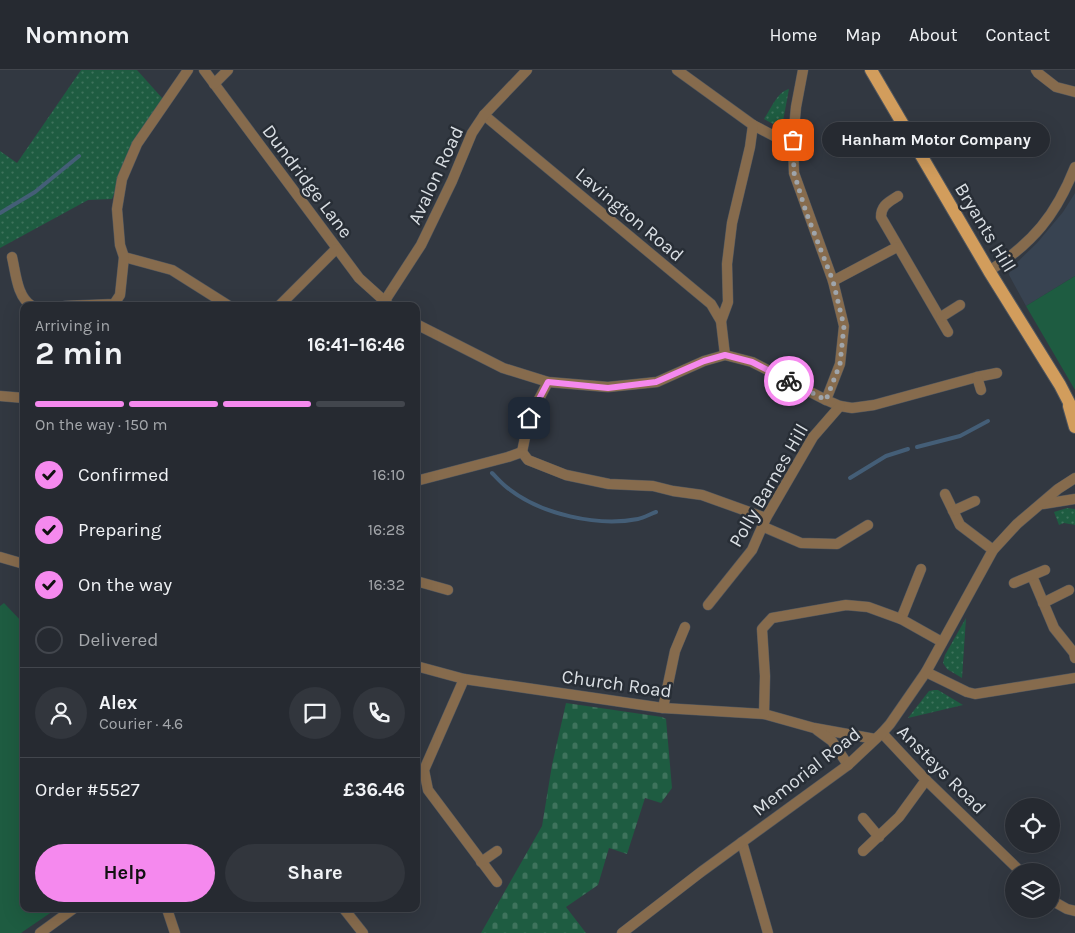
<!DOCTYPE html>
<meta charset="utf-8">
<style>
body{margin:0;font-family:Karla,sans-serif;background:#32363d;color:#f1f3f6;height:100vh;display:flex;flex-direction:column;font-size:19px;white-space:nowrap}
*{box-sizing:border-box;margin:0}
p{font-size:16px;color:#a4a7ab}
.icon{flex:none;width:28px;height:28px;fill:none;stroke:currentColor;stroke-width:2;stroke-linecap:round;stroke-linejoin:round}
.map{position:relative;flex:1;overflow:hidden}
.drawer{position:absolute;left:20px;top:232px;width:400px;height:610px;display:flex;flex-direction:column;background:#262a31;border-radius:10px;box-shadow:0 5px 20px #0002,0 0 0 1px #42464d}
.drawer>*{flex:none}
.tools{position:absolute;left:1005px;top:728px;display:grid;gap:10px}
.tools a{display:grid;place-items:center;width:55px;height:55px;border-radius:50%;background:#262a31;box-shadow:0 5px 20px #0002,0 0 0 1px #42464d;font-size:25px}
.pin{position:absolute;display:grid;place-items:center;width:42px;height:42px;color:#fff;margin:-21px;border-radius:10px;box-shadow:0 2px 8px #0006}
.courier{position:absolute;display:grid;place-items:center;width:50px;height:50px;margin:-25px;border:4px solid #f589ee;border-radius:50%;background:#fff;color:#222;box-shadow:0 1px 6px #0007}
.bubble{position:absolute;height:35px;border-radius:18px;background:#262a31;box-shadow:0 5px 20px #0002,0 0 0 1px #42464d;font-size:16px;font-weight:700;line-height:35px;text-align:center}
.headline em{font-style:normal;font-weight:700}
.headline div{display:flex;flex-direction:column-reverse}
.headline{display:flex;align-items:center;justify-content:space-between;height:85px;padding:0 15px}
h1{font-size:32px;font-weight:700;line-height:38px}
.bar{display:grid;grid-template-columns:repeat(4,1fr);gap:8px 5px;align-content:center;height:60px;padding:0 15px}
.bar i{height:6px;border-radius:4px;background:#42464d}
.bar .active{background:#f589ee}
.bar p{grid-column:span 4}
.line{display:flex;align-items:center;gap:12px;padding:0 15px;border-top:1px solid #42464d}
.line div{flex:1}
.round{display:grid;place-items:center;flex:none;width:52px;height:52px;border-radius:26px;background:#32363d}
ol{padding:0 15px;list-style:none}
li{display:flex;align-items:center;gap:15px;height:55px}
li p{margin-inline-start:auto}
li .icon{padding:5px;border-radius:50%;background:#f589ee;color:#111;stroke-width:4}
li:last-child{color:#a4a7ab}
li i{width:28px;height:28px;border:2px solid #42464d;border-radius:50%}
.button{display:flex;gap:10px;margin-top:auto;padding:10px 15px}
.button a{flex:1;height:58px;border-radius:30px;background:#f589ee;color:#111;font-size:20px;font-weight:700;line-height:58px;text-align:center}
.button a+a{background:#32363d;color:#f1f3f6}
header{display:flex;align-items:center;gap:30px;box-sizing:border-box;height:70px;padding:0 25px;background:#262a31;border-bottom:1px solid #42464d}
header strong{font-size:24px}
nav{display:flex;gap:28px;margin-inline-start:auto;font-size:18px}
.map>svg:first-child{display:block}
.built{fill:#384351}
.grass{fill:url(#grass-dots)}
.cemetery{fill:url(#cemetery-stones)}
.green{fill:#1e5c41}
.lines{fill:none;stroke-linecap:round;stroke-linejoin:round}
.stream{stroke:#445e77;stroke-width:4}
.minor-casing{stroke:#50565e;stroke-width:11}
.tertiary-casing{stroke:#50565e;stroke-width:11}
.primary-casing{stroke:#50565e;stroke-width:14}
.minor{stroke:#866b4d;stroke-width:10}
.tertiary{stroke:#866b4d;stroke-width:10}
.primary{stroke:#d29d5c;stroke-width:12}
.done{stroke:#9fa5ab;stroke-width:5;stroke-dasharray:0 9}
.route{stroke:#f589ee;stroke-width:6}
.labels{text-anchor:middle;stroke-width:5;stroke-linejoin:round;paint-order:stroke}
.street-label{font-size:19px;fill:#dadfe4;stroke:#282e36}
</style>
<header>
<strong>Nomnom</strong>
<nav><a>Home</a><a>Map</a><a>About</a><a>Contact</a></nav>
</header>
<div class="map">
<svg width="1075" height="863" viewBox="0 0 1075 863">
<defs>
<pattern id="grass-dots" width="8" height="8" patternUnits="userSpaceOnUse" patternTransform="scale(1.25)"><rect width="8" height="8" fill="#1e5c41"/><path d="M2 2h.1M6 6h.1" fill="none" stroke="#3e735c" stroke-width="1.8" stroke-linecap="round"/></pattern>
<pattern id="cemetery-stones" width="16" height="16" patternUnits="userSpaceOnUse" patternTransform="scale(1.25)"><rect width="16" height="16" fill="#1e5c41"/><path d="M2 7V4a2 2 0 0 1 4 0v3zM10 15v-3a2 2 0 0 1 4 0v3z" fill="#3e735c"/></pattern>
</defs>
<rect width="100%" height="100%" fill="#323841"/>
<!-- built -->
<path class="built" d="M1075,123V206L1026,236L1009,205L1010,199L1037,173L1063,142Z"/>
<!-- grass -->
<g class="grass">
<path d="M81,0H137L163,29L127,92L112,129L88,130L0,178V81L17,93Z"/>
<path d="M789,19L783,51L777,54H773L764,49C771,39 777,22 789,19Z"/>
<path d="M1067,438L1075,439V455L1064,453L1059,455L1054,442Z"/>
<path d="M966,548L962,608L947,599L943,593L945,585Z"/>
<path d="M934,620H938L963,635L908,648L929,621Z"/>
</g>
<!-- cemetery -->
<path class="cemetery" d="M566,633L662,647L666,649L672,718L661,733L645,728L627,784L609,778L598,815L566,837L586,863H481L542,756L552,695Z"/>
<!-- green -->
<g class="green">
<path d="M1075,206V320L1026,236Z"/>
<path d="M4,533L24,554V839H56L21,863H0V536Z"/>
</g>
<g class="lines">
<!-- stream -->
<g class="stream">
<path d="M0,143L35,122L79,86"/>
<path d="M917,377L960,366L988,351"/>
<path d="M492,403C497,408 503,415 509,419C541,444 597,457 638,449C644,448 650,444 656,442"/>
<path d="M850,408L886,386L908,379"/>
</g>
<!-- minor casing -->
<g class="minor-casing">
<g id="minor">
<path d="M204,0L359,208L390,236"/>
<path d="M677,0L753,55L774,66L793,70"/>
<path d="M803,0L796,37L793,70L794,103L833,211L844,256L840,294L826,330"/>
<path d="M1036,0L1038,3L1056,17L1075,22"/>
<path d="M214,14L228,0"/>
<path d="M484,45L711,234L721,251L725,285"/>
<path d="M898,126C889,132 881,135 881,147L948,262"/>
<path d="M12,187C16,204 17,227 32,236"/>
<path d="M124,187L172,200L229,236"/>
<path d="M989,201C1033,173 1056,145 1075,97"/>
<path d="M833,211L897,177"/>
<path d="M384,232L421,175L452,111L472,63L484,45L527,0"/>
<path d="M65,236L114,234L120,225L124,187L120,175L117,139L122,109L137,74L188,0"/>
<path d="M279,236L336,179"/>
<path d="M941,247L960,235"/>
<path d="M721,251L728,232L727,194L732,153L750,77L753,55"/>
<path d="M416,254L503,298L548,312L608,317L657,312L704,291L725,285L752,292L826,330L840,336L852,338L874,335L977,307L997,303"/>
<path d="M977,307L981,320"/>
<path d="M0,326L24,328"/>
<path d="M522,382L528,390L566,405L609,414L653,416L673,421L702,425L766,448"/>
<path d="M522,382L529,348L548,312"/>
<path d="M416,411L508,387L522,382"/>
<path d="M945,424L960,455L993,480"/>
<path d="M953,441L975,431"/>
<path d="M764,457L801,473L837,474L868,455"/>
<path d="M0,487L24,494"/>
<path d="M1032,506L1054,558L1074,583L1075,588"/>
<path d="M416,511L448,520"/>
<path d="M1014,513L1045,500"/>
<path d="M1043,533L1069,520"/>
<path d="M708,535L752,480L766,448L813,367L840,336"/>
<path d="M901,549L921,499"/>
<path d="M416,596L464,609L663,638L764,644L814,658L875,669"/>
<path d="M926,602L967,622L975,624L1075,608"/>
<path d="M464,609L424,700L428,720L497,812"/>
<path d="M663,638L675,581L685,557"/>
<path d="M764,644L765,606L762,559L772,548L846,535L868,537L901,549L942,572"/>
<path d="M817,660L832,671L848,695"/>
<path d="M882,663L926,710L1020,801"/>
<path d="M863,748L879,767"/>
<path d="M742,772L768,863"/>
<path d="M863,781L899,747L926,710"/>
<path d="M481,792L497,781"/>
<path d="M1051,830L1067,839L1075,841"/>
<path d="M167,839L175,863"/>
<path d="M344,839L363,863"/>
<path d="M40,863L73,839"/>
</g>
</g>
<!-- tertiary casing -->
<g class="tertiary-casing">
<g id="tertiary">
<path d="M1043,434L1075,429"/>
<path d="M622,863L701,802L848,695L882,663L890,654L926,602L993,480L1017,454L1058,419L1075,408"/>
</g>
</g>
<!-- primary casing -->
<g class="primary-casing">
<g id="primary">
<path d="M871,0L989,201L1060,315L1075,344"/>
<path d="M1069,336L1075,357"/>
</g>
</g>
<!-- minor -->
<use href="#minor" class="minor"/>
<!-- tertiary -->
<use href="#tertiary" class="tertiary"/>
<!-- primary -->
<use href="#primary" class="primary"/>
</g>
<g class="lines">
<!-- done -->
<path class="done" d="M789,311L826,330L840,294L844,256L833,211L806,142L794,103L793,70"/>
<!-- route -->
<path class="route" d="M529,348L548,312L608,318L656,312L704,291L725,285L752,292L789,311"/>
</g>
<g class="labels">
<!-- street labels -->
<g class="street-label">
<text transform="translate(435 105) rotate(-65)" y="7">Avalon Road</text>
<text transform="translate(308 111) rotate(53)" y="7">Dundridge Lane</text>
<text transform="translate(630 144) rotate(40)" y="7">Lavington Road</text>
<text transform="translate(986 157) rotate(59)" y="7">Bryants Hill</text>
<text transform="translate(768 415) rotate(-60)" y="7">Polly Barnes Hill</text>
<text transform="translate(617 613) rotate(8)" y="7">Church Road</text>
<text transform="translate(942 699) rotate(45)" y="7">Ansteys Road</text>
<text transform="translate(806 701) rotate(-38)" y="7">Memorial Road</text>
</g>
</g>
</svg>
<div class="tools">
<a><svg class="icon" aria-label="locate" viewBox="0 0 24 24"><circle cx="12" cy="12" r="6"/><path d="M12 2v4M12 18v4M2 12h4M18 12h4"/></svg></a>
<a><svg class="icon" aria-label="layers" viewBox="0 0 24 24"><path d="M12 4l9 5-9 5-9-5zM3 14l9 5 9-5"/></svg></a>
</div>
<div class="pin" style="left:793px;top:70px;background:#ea580c"><svg class="icon" aria-label="bag" viewBox="0 0 24 24"><path d="M5 8h14l-1 12H6zM9 8a3 3 0 0 1 6 0"/></svg></div>
<div class="pin" style="left:529px;top:348px;background:#1f2937"><svg class="icon" aria-label="home" viewBox="0 0 24 24"><path d="M3 11l9-7 9 7M6 9v11h12V9"/></svg></div>
<div class="courier" style="left:789px;top:311px"><svg class="icon" aria-label="bike" viewBox="0 0 24 24"><circle cx="6" cy="16" r="4"/><circle cx="18" cy="16" r="4"/><path d="M6 16l4-8h5l3 8M10 8l3 8H6M13 5h3"/></svg></div>
<div class="bubble" style="left:822px;top:52px;width:228px">Hanham Motor Company</div>
<section class="drawer">
<div class="headline"><div><h1>2 min</h1><p>Arriving in</p></div><em>16:41–16:46</em></div>
<div class="bar"><i class="active"></i><i class="active"></i><i class="active"></i><i></i><p>On the way · 150 m</p></div>
<ol>
<li><svg class="icon" aria-label="check" viewBox="0 0 24 24"><path d="M5 12l5 5 9-10"/></svg>Confirmed<p>16:10</p></li>
<li><svg class="icon" aria-label="check" viewBox="0 0 24 24"><path d="M5 12l5 5 9-10"/></svg>Preparing<p>16:28</p></li>
<li><svg class="icon" aria-label="check" viewBox="0 0 24 24"><path d="M5 12l5 5 9-10"/></svg>On the way<p>16:32</p></li>
<li><i></i>Delivered</li>
</ol>
<div class="line" style="height:90px"><a class="round"><svg class="icon" aria-label="person" viewBox="0 0 24 24"><circle cx="12" cy="8" r="4"/><path d="M4 21q1-7 8-7t8 7"/></svg></a><div><b>Alex</b><p>Courier · 4.6</p></div><a class="round"><svg class="icon" aria-label="chat" viewBox="0 0 24 24"><path d="M4 5h16v11H9l-5 4z"/></svg></a><a class="round"><svg class="icon" aria-label="phone" viewBox="0 0 24 24"><path d="M5 4h4l2 5-3 2q2 4 5 5l2-3 5 2v4C11 20 4 13 5 4z"/></svg></a></div>
<div class="line" style="height:65px"><div>Order #5527</div><b>£36.46</b></div>
<div class="button"><a>Help</a><a>Share</a></div>
</section>
</div>
